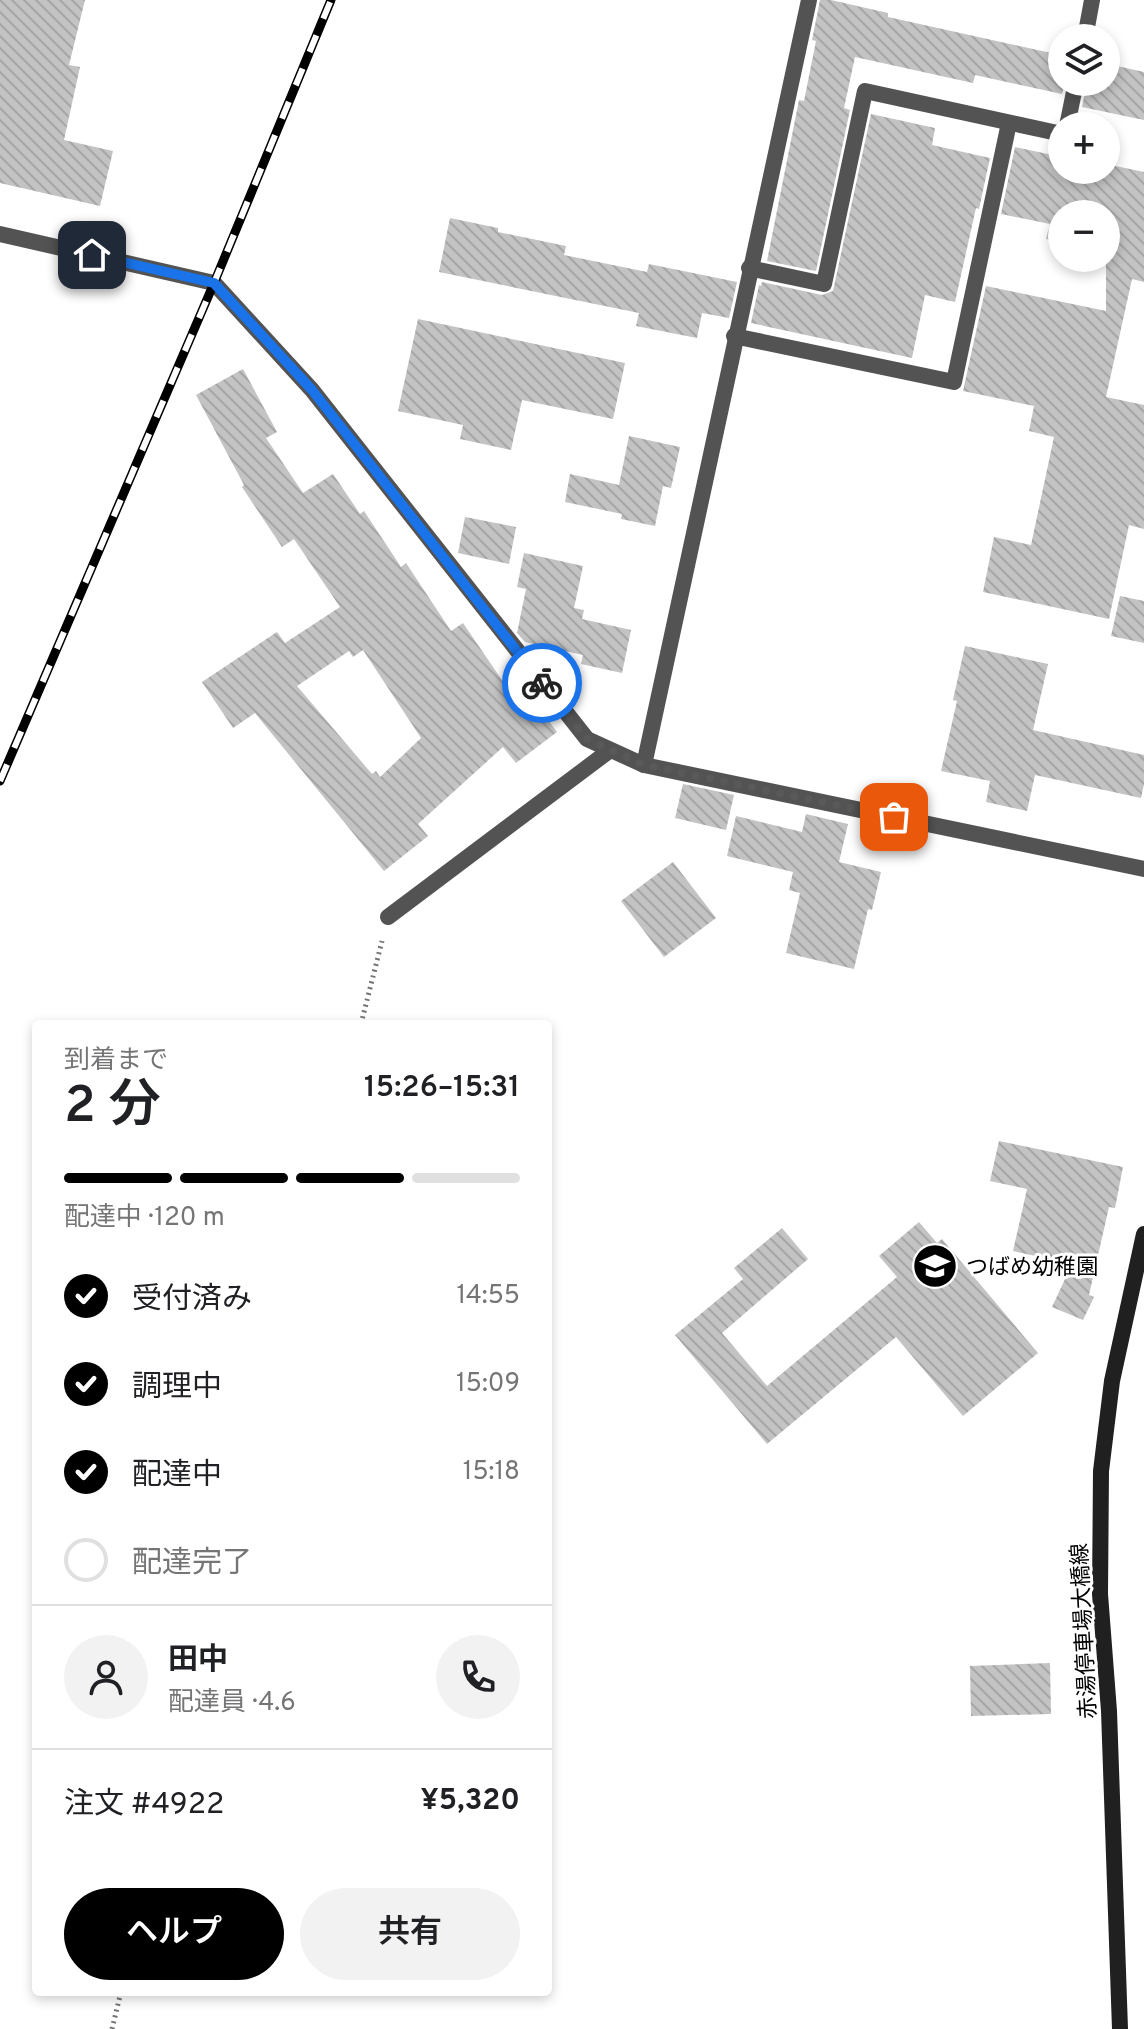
<!DOCTYPE html>
<html lang="ja">
<meta charset="utf-8">
<style>
body{margin:0;font-family:Overpass,"Noto Sans JP",sans-serif;background:#f2f2f2;color:#202124;height:100vh;display:flex;flex-direction:column;font-size:30px;white-space:nowrap}
*{box-sizing:border-box;margin:0}
p{font-size:26px;color:#757577}
.icon{flex:none;width:44px;height:44px;fill:none;stroke:currentColor;stroke-width:2;stroke-linecap:round;stroke-linejoin:round}
.map{position:relative;flex:1;overflow:hidden}
.panel{position:absolute;left:32px;top:1020px;width:520px;height:976px;display:flex;flex-direction:column;background:#fff;border-radius:8px;box-shadow:0 4px 12px #0003}
.panel>*{flex:none}
.buttons{position:absolute;left:1048px;top:24px;display:grid;gap:16px}
.buttons a{display:grid;place-items:center;width:72px;height:72px;border-radius:50%;background:#fff;box-shadow:0 4px 12px #0003;font-size:40px}
.pin{position:absolute;display:grid;place-items:center;width:68px;height:68px;color:#fff;margin:-34px;border-radius:16px;box-shadow:0 4px 12px #0006}
.courier{position:absolute;display:grid;place-items:center;width:80px;height:80px;margin:-40px;border:6px solid #1a73e8;border-radius:50%;background:#fff;color:#222;box-shadow:0 2px 10px #0007}
.summary em{font-style:normal;font-weight:600}
.summary div{display:flex;flex-direction:column-reverse}
.summary{display:flex;align-items:center;justify-content:space-between;height:136px;padding:0 32px}
h1{font-size:52px;font-weight:600;line-height:60px}
.bar{display:grid;grid-template-columns:repeat(4,1fr);gap:12px 8px;align-content:center;height:96px;padding:0 32px}
.bar i{height:10px;border-radius:6px;background:#e0e0e0}
.bar .on{background:#000}
.bar p{grid-column:span 4}
.line{display:flex;align-items:center;gap:20px;padding:0 32px;border-top:2px solid #e0e0e0}
.line div{flex:1}
.round{display:grid;place-items:center;flex:none;width:84px;height:84px;border-radius:42px;background:#f2f2f2}
ol{padding:0 32px;list-style:none}
li{display:flex;align-items:center;gap:24px;height:88px}
li p{margin-inline-start:auto}
li .icon{padding:8px;border-radius:50%;background:#000;color:#fff;stroke-width:4}
li:last-child{color:#757577}
li i{width:44px;height:44px;border:4px solid #e0e0e0;border-radius:50%}
.button{display:flex;gap:16px;margin-top:auto;padding:16px 32px}
.button a{flex:1;height:92px;border-radius:48px;background:#000;color:#fff;font-size:32px;font-weight:600;line-height:92px;text-align:center}
.button a+a{background:#f2f2f2;color:#202124}
.map>svg:first-child{display:block}
.building{fill:url(#building-back-hatch);fill-rule:evenodd}
.lines{fill:none;stroke-linecap:round;stroke-linejoin:round}
.path{stroke:#757575;stroke-width:5;stroke-dasharray:2 4;stroke-linecap:butt}
.lane{stroke:#535353;stroke-width:16}
.secondary{stroke:#202020;stroke-width:16}
.rail-casing{stroke:#000;stroke-width:9}
.rail{stroke:#fff;stroke-width:6;stroke-dasharray:18;stroke-linecap:butt}
.done{stroke:#595959;stroke-width:8;stroke-dasharray:0 14.4}
.route{stroke:#1a73e8;stroke-width:10}
.labels{text-anchor:middle;stroke-width:6;stroke-linejoin:round;paint-order:stroke}
.poi-label{font-size:22px;fill:#000;stroke:#fff;text-anchor:start}
.street-label{font-size:22px;fill:#000;stroke:#fff}
</style>
<div class="map">
<svg width="1144" height="2029" viewBox="0 0 1144 2029">
<defs>
<pattern id="building-back-hatch" width="6" height="6" patternUnits="userSpaceOnUse" patternTransform="scale(2)"><rect width="6" height="6" fill="#c3c3c3"/><path d="M-1 5l2 2M0 0l6 6M5-1l2 2" fill="none" stroke="#a6a6a6"/></pattern>
</defs>
<rect width="100%" height="100%" fill="#fff"/>
<!-- building -->
<g class="building">
<path d="M0,0H85L69,65L80,67L64,140L113,151L100,206L0,183Z"/>
<path d="M820,0H831L888,13V17L1051,53L1050,60L1062,62V82H1065L1062,94L975,75L973,83L855,57L844,108L850,110L816,271L767,261L799,100L804,101L816,41L812,40Z"/>
<path d="M1108,64L1144,72V120L1082,107L1087,82H1106Z"/>
<path d="M871,114L935,128L932,145L990,158L979,209L976,208L955,302L925,295L912,358L751,323L759,285L761,286L762,282L822,295L833,291Z"/>
<path d="M1015,147L1062,157V170H1106V164L1144,172V282L1132,279L1106,397L1144,405V529L1129,525L1109,619L983,592L994,537L1031,545L1054,437L1029,431L1034,406L963,391L986,286L1106,311V214H1062V242L1046,239L1050,224L1001,214Z"/>
<path d="M450,218L498,228V232L566,246L564,255L647,272L649,264L737,282L729,318L702,313L697,338L636,326L639,313L439,272Z"/>
<path d="M418,319L625,363L613,419L522,400L511,450L460,439L463,425L398,411Z"/>
<path d="M243,369L277,432L266,438L303,493L333,474L360,514L364,511L401,567L406,563L451,631L463,623L506,686L510,669L557,732L516,763L503,747L418,824L428,836L384,871L255,713L233,728L202,682L277,632L285,643L340,607L294,539L282,547L242,487L244,485L196,395ZM363,650L421,738L380,777L376,771L372,774L297,686L349,651L353,657Z"/>
<path d="M629,436L680,447L671,488L663,486L655,526L621,519L622,514L565,502L570,474L619,485Z"/>
<path d="M465,517L516,527L509,564L458,553Z"/>
<path d="M524,553L583,566L574,608L584,610L582,619L631,630L622,673L581,664L583,655L525,642L517,633L526,589L517,587Z"/>
<path d="M1120,596L1144,601V643L1111,636Z"/>
<path d="M965,646L1048,664L1033,730L1144,755V784L1141,798L1035,775L1027,811L986,802L990,781L941,771L957,701L953,700Z"/>
<path d="M683,784L734,795L726,830L675,818Z"/>
<path d="M806,814L848,824L839,862L881,872L872,910L868,909L854,969L786,953L800,893L789,890L793,872L727,856L736,816L802,832Z"/>
<path d="M673,862L716,918L664,957L621,901Z"/>
<path d="M999,1141L1123,1167L1115,1208L1109,1207L1089,1295L1094,1297L1083,1320L1052,1307L1072,1264L1013,1251L1027,1189L990,1181Z"/>
<path d="M919,1222L937,1243L942,1239L1038,1353L963,1416L896,1337L767,1444L675,1335L743,1279L734,1268L782,1228L808,1259L722,1333L767,1386L897,1277L879,1256Z"/>
<path d="M1050,1663L1051,1714L971,1716L970,1666Z"/>
</g>
<g class="lines">
<!-- path -->
<g class="path">
<path d="M361,1024L382,941"/>
<path d="M112,2029L121,1992"/>
</g>
<!-- lane -->
<g class="lane">
<path d="M1085,38L1092,0"/>
<path d="M1067,126L1076,82"/>
<path d="M0,234L214,283L312,390L587,739L644,765L1144,869"/>
<path d="M749,268L824,284L865,91L1062,134"/>
<path d="M734,336L954,382L1009,123"/>
<path d="M644,765L809,0"/>
<path d="M388,917L609,751"/>
</g>
<!-- secondary -->
<path class="secondary" d="M1120,2029L1109,1711L1100,1594L1101,1471L1112,1381L1144,1234"/>
<!-- rail casing -->
<g class="rail-casing">
<path id="rail" d="M0,781L214,283L331,0"/>
</g>
<!-- rail -->
<use href="#rail" class="rail"/>
</g>
<g class="lines">
<!-- done -->
<path class="done" d="M542,683L587,739L644,765L894,817"/>
<!-- route -->
<path class="route" d="M92,255L214,283L312,390L542,683"/>
</g>
<!-- icons -->
<defs>
<g id="school-disc" transform="scale(2.3)"><circle r="9.5" fill="#000" stroke="#fff"/><path d="M0-5L7-2L0 1L-7-2ZM-4 1L0 2.5L4 1V4Q0 6-4 4Z" fill="#fff"/></g>
</defs>
<g fill-rule="evenodd">
<use href="#school-disc" x="935" y="1266"/>
</g>
<g class="labels">
<!-- poi labels -->
<g class="poi-label">
<text x="966" y="1274">つばめ幼稚園</text>
</g>
<!-- street labels -->
<g class="street-label">
<text transform="translate(1083 1631) rotate(-93)" y="8">赤湯停車場大橋線</text>
</g>
</g>
</svg>
<div class="buttons">
<a><svg class="icon" aria-label="layers" viewBox="0 0 24 24"><path d="M12 4l9 5-9 5-9-5zM3 14l9 5 9-5"/></svg></a>
<a>+</a>
<a>−</a>
</div>
<div class="pin" style="left:894px;top:817px;background:#ea580c"><svg class="icon" aria-label="bag" viewBox="0 0 24 24"><path d="M5 8h14l-1 12H6zM9 8a3 3 0 0 1 6 0"/></svg></div>
<div class="pin" style="left:92px;top:255px;background:#1f2937"><svg class="icon" aria-label="home" viewBox="0 0 24 24"><path d="M3 11l9-7 9 7M6 9v11h12V9"/></svg></div>
<div class="courier" style="left:542px;top:683px"><svg class="icon" aria-label="bike" viewBox="0 0 24 24"><circle cx="6" cy="16" r="4"/><circle cx="18" cy="16" r="4"/><path d="M6 16l4-8h5l3 8M10 8l3 8H6M13 5h3"/></svg></div>
<section class="panel">
<div class="summary"><div><h1>2 分</h1><p>到着まで</p></div><em>15:26–15:31</em></div>
<div class="bar"><i class="on"></i><i class="on"></i><i class="on"></i><i></i><p>配達中 · 120 m</p></div>
<ol>
<li><svg class="icon" aria-label="check" viewBox="0 0 24 24"><path d="M5 12l5 5 9-10"/></svg>受付済み<p>14:55</p></li>
<li><svg class="icon" aria-label="check" viewBox="0 0 24 24"><path d="M5 12l5 5 9-10"/></svg>調理中<p>15:09</p></li>
<li><svg class="icon" aria-label="check" viewBox="0 0 24 24"><path d="M5 12l5 5 9-10"/></svg>配達中<p>15:18</p></li>
<li><i></i>配達完了</li>
</ol>
<div class="line" style="height:144px"><a class="round"><svg class="icon" aria-label="person" viewBox="0 0 24 24"><circle cx="12" cy="8" r="4"/><path d="M4 21q1-7 8-7t8 7"/></svg></a><div><b>田中</b><p>配達員 · 4.6</p></div><a class="round"><svg class="icon" aria-label="phone" viewBox="0 0 24 24"><path d="M5 4h4l2 5-3 2q2 4 5 5l2-3 5 2v4C11 20 4 13 5 4z"/></svg></a></div>
<div class="line" style="height:104px"><div>注文 #4922</div><b>¥5,320</b></div>
<div class="button"><a>ヘルプ</a><a>共有</a></div>
</section>
</div>
